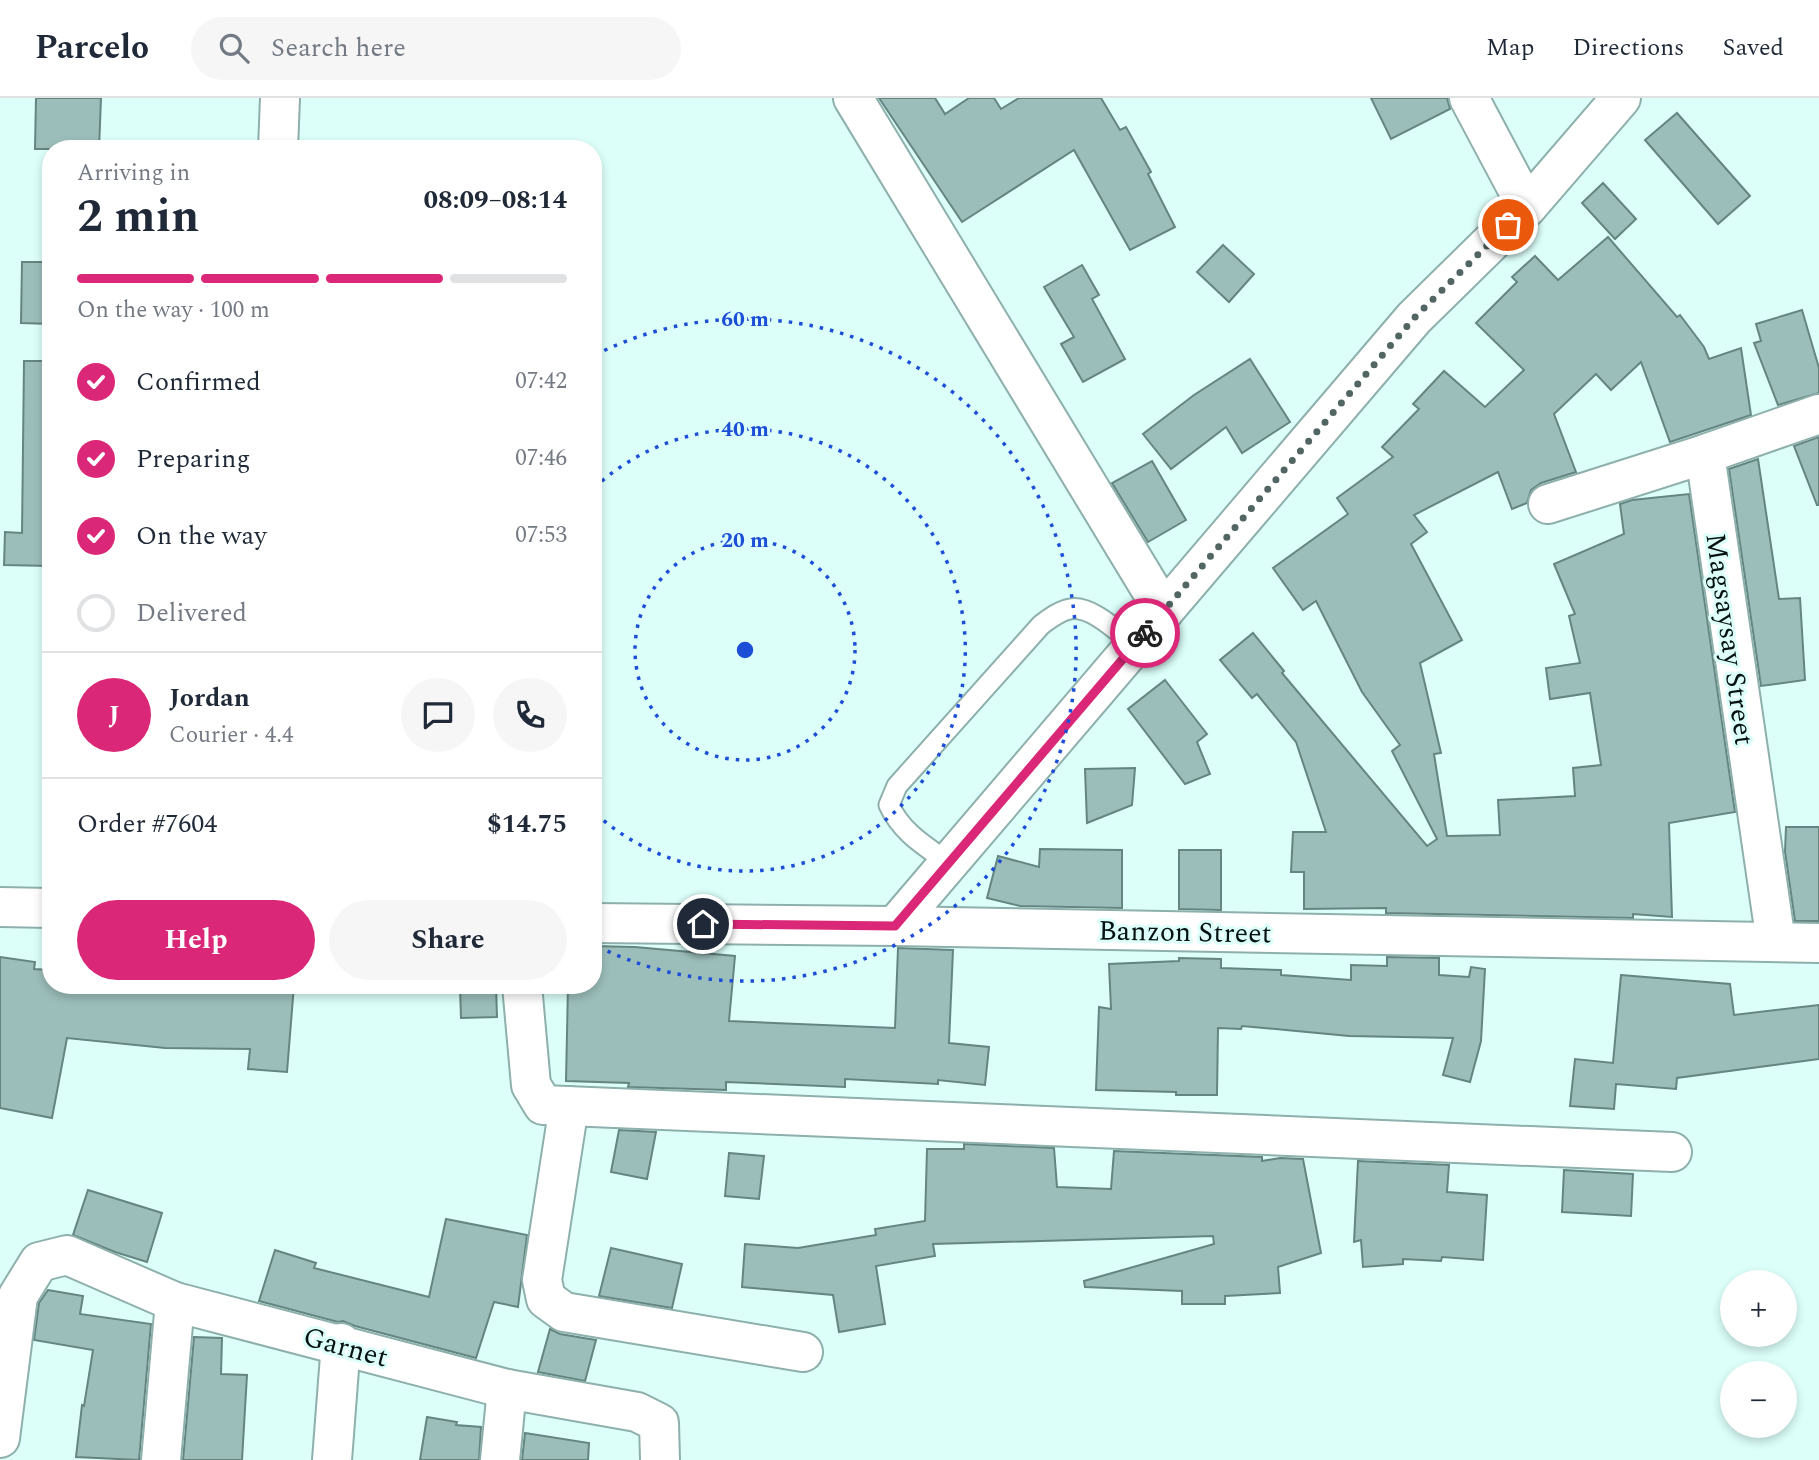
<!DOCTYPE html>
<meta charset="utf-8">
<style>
body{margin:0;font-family:Spectral,serif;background:#f6f6f7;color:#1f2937;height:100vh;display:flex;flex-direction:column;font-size:26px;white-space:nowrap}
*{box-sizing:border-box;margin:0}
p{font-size:23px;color:#747a83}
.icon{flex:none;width:38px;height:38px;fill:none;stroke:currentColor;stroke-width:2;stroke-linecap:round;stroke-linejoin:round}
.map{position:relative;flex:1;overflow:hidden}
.drawer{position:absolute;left:42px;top:42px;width:560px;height:854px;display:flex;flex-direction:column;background:#fff;border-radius:28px;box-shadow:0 4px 10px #0003}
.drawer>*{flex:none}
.tools{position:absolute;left:1720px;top:1172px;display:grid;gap:14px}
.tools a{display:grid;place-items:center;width:77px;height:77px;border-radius:50%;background:#fff;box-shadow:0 4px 10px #0003;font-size:35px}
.pin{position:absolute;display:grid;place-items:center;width:60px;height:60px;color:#fff;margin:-30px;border:4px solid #fff;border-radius:50%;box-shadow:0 2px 7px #0007}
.courier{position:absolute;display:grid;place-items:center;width:70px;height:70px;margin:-35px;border:5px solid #db2777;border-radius:50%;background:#fff;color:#222;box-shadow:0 2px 9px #0007}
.summary em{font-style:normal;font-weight:700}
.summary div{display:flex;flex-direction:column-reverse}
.summary{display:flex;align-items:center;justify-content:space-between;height:119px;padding:0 35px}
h1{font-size:46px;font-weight:700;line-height:52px}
.bar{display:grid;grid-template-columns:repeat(4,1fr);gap:10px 7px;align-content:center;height:84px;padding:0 35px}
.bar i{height:9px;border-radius:5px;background:#e0e1e3}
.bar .on{background:#db2777}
.bar p{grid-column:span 4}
.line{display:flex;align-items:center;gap:18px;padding:0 35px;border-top:2px solid #e0e1e3}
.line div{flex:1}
.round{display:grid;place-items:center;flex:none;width:74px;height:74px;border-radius:37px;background:#f6f6f7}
ol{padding:0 35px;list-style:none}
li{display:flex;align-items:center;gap:21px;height:77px}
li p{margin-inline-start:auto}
li .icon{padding:7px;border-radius:50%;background:#db2777;color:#fff;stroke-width:4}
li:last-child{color:#747a83}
li i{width:38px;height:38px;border:4px solid #e0e1e3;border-radius:50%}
.button{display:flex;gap:14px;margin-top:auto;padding:14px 35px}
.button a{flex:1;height:80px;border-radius:42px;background:#db2777;color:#fff;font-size:28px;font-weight:700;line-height:80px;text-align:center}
.button a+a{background:#f6f6f7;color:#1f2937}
header{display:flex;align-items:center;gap:42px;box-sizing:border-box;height:98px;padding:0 35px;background:#fff;border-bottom:2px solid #e0e1e3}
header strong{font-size:33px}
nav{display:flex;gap:38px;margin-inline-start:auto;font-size:24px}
.search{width:490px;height:63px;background:#f6f6f7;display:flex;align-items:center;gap:18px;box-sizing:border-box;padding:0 24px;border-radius:38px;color:#747a83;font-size:26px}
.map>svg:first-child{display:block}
.building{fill:#9cbeba;stroke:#658581;stroke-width:2}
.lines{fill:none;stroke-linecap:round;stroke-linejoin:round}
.service-casing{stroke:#8eb0ac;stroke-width:23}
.minor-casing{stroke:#8eb0ac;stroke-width:42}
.tertiary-casing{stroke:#8eb0ac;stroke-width:42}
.service{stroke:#fff;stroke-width:19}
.minor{stroke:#fff;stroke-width:38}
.tertiary{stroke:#fff;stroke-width:38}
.done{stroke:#516563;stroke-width:7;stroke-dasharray:0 12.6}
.route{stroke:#db2777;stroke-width:9}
.ring{fill:none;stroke:#1d4ed8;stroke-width:3.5;stroke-dasharray:3.5 7}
.labels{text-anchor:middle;stroke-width:6;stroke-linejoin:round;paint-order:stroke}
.street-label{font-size:28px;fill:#061211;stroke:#dcfffa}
.centre{fill:#1d4ed8;stroke:#dcfffa;stroke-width:3.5}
.ring-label{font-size:21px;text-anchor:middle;font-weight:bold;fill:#1d4ed8;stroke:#dcfffa;stroke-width:6;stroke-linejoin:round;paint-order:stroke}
</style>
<header>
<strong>Parcelo</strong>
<div class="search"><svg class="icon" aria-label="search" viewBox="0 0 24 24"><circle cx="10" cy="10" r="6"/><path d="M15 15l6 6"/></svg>Search here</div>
<nav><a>Map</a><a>Directions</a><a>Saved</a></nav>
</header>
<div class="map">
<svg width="1819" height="1362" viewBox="0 0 1819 1362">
<rect width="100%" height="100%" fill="#dcfffa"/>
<!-- building -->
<g class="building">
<path d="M36,0H101L99,51H35Z"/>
<path d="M879,0H935L945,16L969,0H994L1001,11L1019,0H1101L1120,32L1126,29L1151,74L1148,76L1175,129L1130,152L1074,52L962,124Z"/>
<path d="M1371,0H1447L1450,11L1391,41Z"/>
<path d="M1677,15L1750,98L1718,126L1645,42Z"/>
<path d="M1603,85L1636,121L1615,141L1582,105Z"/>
<path d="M1608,139L1677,219L1680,217L1704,249L1709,261L1741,250L1751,317L1670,344L1641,264L1611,292L1596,276L1554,316L1576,374L1541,385L1531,392L1527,405L1512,411L1498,374L1414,417L1427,434L1411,446L1462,542L1420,565L1441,655L1434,656L1447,738L1500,737L1498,702L1575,698L1573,670L1601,667L1590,595L1550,601L1546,570L1580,565L1569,518L1575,516L1554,466L1624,436L1620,406L1632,402L1689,396L1735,714L1669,725L1672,819L1633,816V820L1386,815V810L1304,811V774H1291L1293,734H1326L1296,644L1257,596L1252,600L1220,562L1253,535L1284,573L1282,575L1427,748L1437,741L1392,653L1400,647L1362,594L1316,503L1303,512L1273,470L1348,416L1337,400L1393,359L1382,349L1419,311L1413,306L1444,273L1485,309L1524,272L1476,225L1517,184L1512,179L1535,158L1558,182Z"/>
<path d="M1223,147L1254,176L1229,204L1197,174Z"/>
<path d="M22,164H51V226L21,225Z"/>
<path d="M1082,167L1099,197L1092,201L1125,261L1083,284L1061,246L1074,239L1044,189Z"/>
<path d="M1802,212L1819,270V295L1778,307L1754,245L1761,243L1756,226Z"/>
<path d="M1250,261L1290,324L1242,355L1226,329L1171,371L1143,336L1194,297Z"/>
<path d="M24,263H51V468L4,467L5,434L22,435Z"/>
<path d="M1819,339V407H1817L1794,348Z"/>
<path d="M1758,361L1779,501L1800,500L1805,582L1761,588L1729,371Z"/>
<path d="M1152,363L1186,422L1148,444L1112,385Z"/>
<path d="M1165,582L1207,636L1197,644L1210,676L1185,686L1128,611Z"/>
<path d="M1135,670L1132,707L1087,725L1085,671Z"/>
<path d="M1786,729H1819V823H1795L1785,754Z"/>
<path d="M1040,751L1122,752V810L1020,808L987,800L998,758L1039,769Z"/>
<path d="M1179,752H1221V812L1179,811Z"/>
<path d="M593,848L635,849L735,858L729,923L895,930L898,850L953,852L949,945L989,949L985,987L938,982V986L845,981V989L726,984V992L628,989L629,985L566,983L568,887H593Z"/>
<path d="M0,859L35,864L34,871L51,872V887H294L287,974L248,971L250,951L165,950L67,940L52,1020L0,1010Z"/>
<path d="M1387,859L1439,860V877L1469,879L1471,869L1485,871L1481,943L1470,984L1443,977L1453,940L1349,938L1242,928L1241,931L1218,930L1217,997H1176V994L1096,992L1099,909L1111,911L1109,866L1179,863V860L1221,861V870L1281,872V877L1351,882V867L1387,868Z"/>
<path d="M1621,877L1730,886L1734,917L1819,907V961L1677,980L1676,991L1616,986L1614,1011L1570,1008L1575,961L1613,965Z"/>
<path d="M496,887L497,919L461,920L460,889Z"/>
<path d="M619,1032L656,1034L647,1081L611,1074Z"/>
<path d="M964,1046L1054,1050L1057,1089L1111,1091L1114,1053L1262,1059V1063L1280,1060L1303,1061L1321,1155L1278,1169L1280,1195L1225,1198V1206H1182V1193L1085,1189L1084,1183L1214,1146L1213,1138L933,1146L935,1158L876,1168L885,1226L839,1234L833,1197L742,1189L745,1146L798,1150L876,1137L875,1131L925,1123L927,1051H964Z"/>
<path d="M729,1055L764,1058L759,1101L725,1098Z"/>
<path d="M1358,1063L1449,1067L1447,1094L1487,1097L1483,1162L1442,1159L1441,1163L1403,1161V1166L1363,1169L1361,1142L1354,1144Z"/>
<path d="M1564,1072L1633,1076L1631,1118L1562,1114Z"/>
<path d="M88,1092L162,1115L147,1164L115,1154L73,1137Z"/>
<path d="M446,1121L527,1137L518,1209L494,1204L476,1260L355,1228L343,1223L338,1224L259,1203L275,1152L316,1165L314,1170L429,1199Z"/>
<path d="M611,1150L682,1166L672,1210L599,1198Z"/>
<path d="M48,1192L83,1198L80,1216L151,1226L139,1362L76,1359L82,1307L84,1308L93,1252L34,1242L39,1205Z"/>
<path d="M550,1231L560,1236L596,1242L585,1283L538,1274Z"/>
<path d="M194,1239L222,1240L221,1276L247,1277L242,1362H183Z"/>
<path d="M427,1319L457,1324L456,1327L481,1329L479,1362H420Z"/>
<path d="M525,1335L589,1345L588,1362H522Z"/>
</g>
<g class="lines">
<!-- service casing -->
<g class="service-casing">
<path id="service" d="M949,765C925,748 902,735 889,707L897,688L1041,527C1049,521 1059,513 1070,511C1091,507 1118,534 1135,547"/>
</g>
<!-- minor casing -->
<g class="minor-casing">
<g id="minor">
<path d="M853,0L1164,513"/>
<path d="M1469,0L1527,109"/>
<path d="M278,51L280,0"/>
<path d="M1705,356L1776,844"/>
<path d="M1548,406L1705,356L1819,316"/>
<path d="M895,828L1819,845"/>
<path d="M522,887L531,987L543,1007L1672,1054"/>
<path d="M569,1008L542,1182L546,1201L564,1214L803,1254"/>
<path d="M0,1340L18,1198L39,1164L67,1157L175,1204L507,1291L637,1314L659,1325L660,1362"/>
<path d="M161,1362L175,1204"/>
<path d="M332,1362L341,1245"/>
<path d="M500,1362L507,1291"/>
</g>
</g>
<!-- tertiary casing -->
<g class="tertiary-casing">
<g id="tertiary">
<path d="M0,809L51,810"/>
<path d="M593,825L895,828L1414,220L1527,109L1621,0"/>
</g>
</g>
<!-- service -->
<use href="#service" class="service"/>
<!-- minor -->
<use href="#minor" class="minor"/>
<!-- tertiary -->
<use href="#tertiary" class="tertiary"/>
</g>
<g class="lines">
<!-- done -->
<path class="done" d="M1145,535L1414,220L1508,127"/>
<!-- route -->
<path class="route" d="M703,826L895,828L1145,535"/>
</g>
<!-- distance rings -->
<g class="ring">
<circle cx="745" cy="552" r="110"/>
<path d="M594 390A221 221 0 1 1 594 714"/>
<path d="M595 257A331 331 0 1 1 595 847"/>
</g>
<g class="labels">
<!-- street labels -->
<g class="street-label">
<text transform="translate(1731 541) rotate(82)" y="10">Magsaysay Street</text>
<text transform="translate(1185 833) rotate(1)" y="10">Banzon Street</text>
<text transform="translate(346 1248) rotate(15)" y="10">Garnet</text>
</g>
</g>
<circle cx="745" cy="552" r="10" class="centre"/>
<g class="ring-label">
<text x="745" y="228">60 m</text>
<text x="745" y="338">40 m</text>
<text x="745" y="449">20 m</text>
</g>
</svg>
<div class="tools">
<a>+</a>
<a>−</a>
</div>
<div class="pin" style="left:1508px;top:127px;background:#ea580c"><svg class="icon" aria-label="bag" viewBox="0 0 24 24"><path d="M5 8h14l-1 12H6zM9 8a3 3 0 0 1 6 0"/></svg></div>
<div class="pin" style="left:703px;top:826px;background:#1f2937"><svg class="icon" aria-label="home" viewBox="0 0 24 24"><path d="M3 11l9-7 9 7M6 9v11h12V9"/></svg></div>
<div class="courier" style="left:1145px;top:535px"><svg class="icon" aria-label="bike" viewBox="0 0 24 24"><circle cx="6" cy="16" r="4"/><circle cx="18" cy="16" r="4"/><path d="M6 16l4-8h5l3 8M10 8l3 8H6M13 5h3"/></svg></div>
<section class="drawer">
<div class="summary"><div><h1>2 min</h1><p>Arriving in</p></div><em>08:09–08:14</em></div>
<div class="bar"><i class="on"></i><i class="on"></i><i class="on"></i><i></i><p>On the way · 100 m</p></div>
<ol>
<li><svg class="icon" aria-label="check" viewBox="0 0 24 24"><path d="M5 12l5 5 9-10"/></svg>Confirmed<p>07:42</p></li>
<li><svg class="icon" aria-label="check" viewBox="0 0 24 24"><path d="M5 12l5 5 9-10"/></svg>Preparing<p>07:46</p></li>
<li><svg class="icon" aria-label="check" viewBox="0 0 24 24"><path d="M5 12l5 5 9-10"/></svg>On the way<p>07:53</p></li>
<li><i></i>Delivered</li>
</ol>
<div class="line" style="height:126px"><b class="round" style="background:#db2777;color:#fff">J</b><div><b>Jordan</b><p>Courier · 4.4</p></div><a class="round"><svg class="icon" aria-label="chat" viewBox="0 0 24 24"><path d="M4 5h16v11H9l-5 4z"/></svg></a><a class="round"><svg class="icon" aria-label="phone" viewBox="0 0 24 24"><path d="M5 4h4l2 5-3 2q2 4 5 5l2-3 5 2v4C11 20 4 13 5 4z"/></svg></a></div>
<div class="line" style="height:91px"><div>Order #7604</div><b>$14.75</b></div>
<div class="button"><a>Help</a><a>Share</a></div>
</section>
</div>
